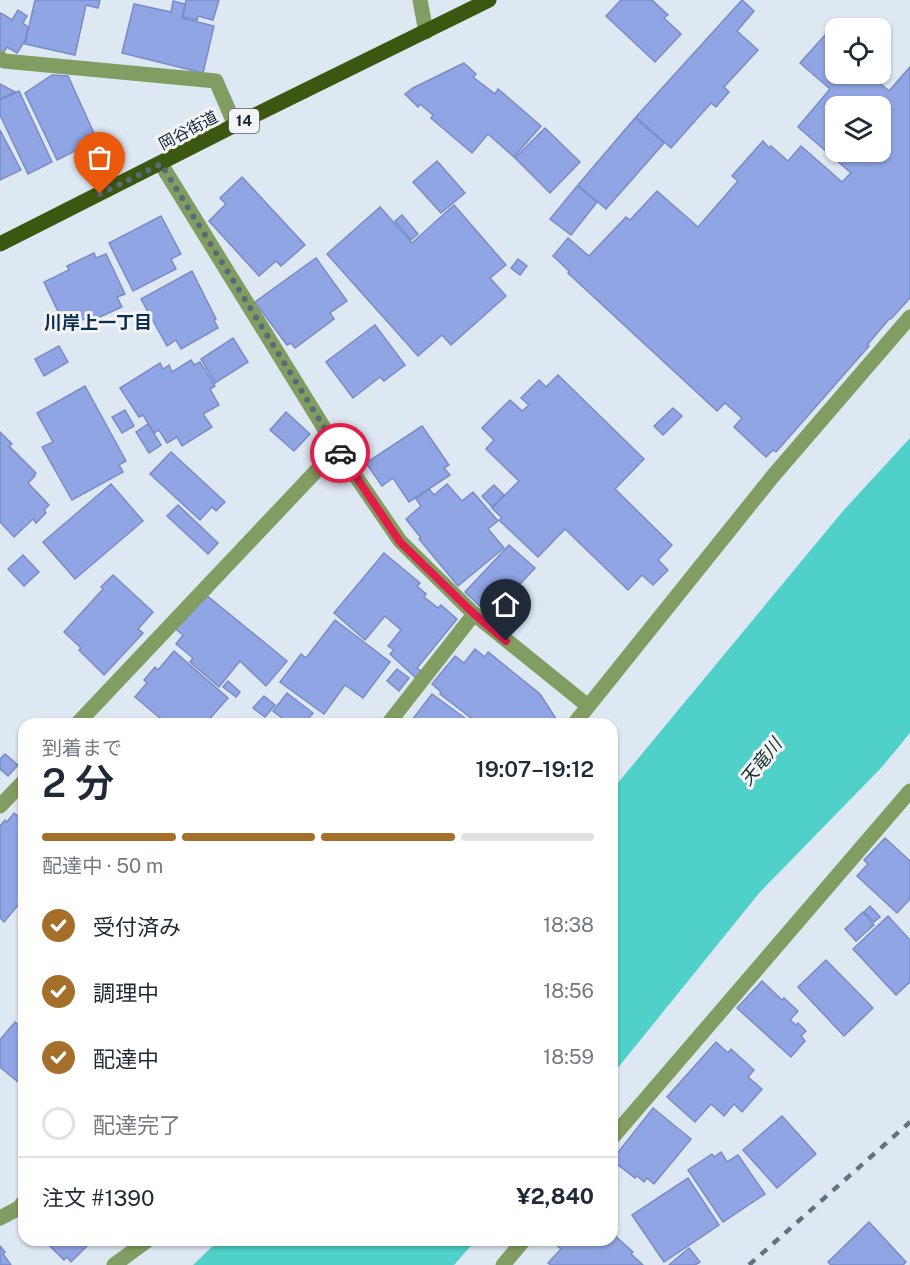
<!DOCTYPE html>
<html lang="ja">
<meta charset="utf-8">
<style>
body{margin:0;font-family:"Public Sans","Noto Sans JP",sans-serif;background:#f6f6f7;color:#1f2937;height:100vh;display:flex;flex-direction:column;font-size:22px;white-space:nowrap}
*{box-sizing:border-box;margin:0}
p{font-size:20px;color:#747a83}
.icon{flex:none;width:33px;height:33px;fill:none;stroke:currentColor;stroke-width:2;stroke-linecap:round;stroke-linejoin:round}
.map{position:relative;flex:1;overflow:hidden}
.panel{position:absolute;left:18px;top:718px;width:600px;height:528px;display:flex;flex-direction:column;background:#fff;border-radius:18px;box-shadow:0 2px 4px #0004}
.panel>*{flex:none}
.buttons{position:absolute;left:825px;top:18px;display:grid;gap:12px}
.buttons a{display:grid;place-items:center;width:66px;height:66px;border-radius:12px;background:#fff;box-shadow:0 2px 4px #0004;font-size:30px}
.pin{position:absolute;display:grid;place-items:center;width:51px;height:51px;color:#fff;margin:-62px -26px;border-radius:50% 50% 50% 0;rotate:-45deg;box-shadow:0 0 6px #0007}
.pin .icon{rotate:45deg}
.courier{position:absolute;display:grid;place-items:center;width:60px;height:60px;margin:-30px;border:4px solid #e11d48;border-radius:50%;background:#fff;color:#222;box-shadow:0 2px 8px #0007}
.headline em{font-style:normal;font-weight:600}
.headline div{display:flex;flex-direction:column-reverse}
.headline{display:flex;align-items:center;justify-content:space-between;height:102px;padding:0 24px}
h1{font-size:39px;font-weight:600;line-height:45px}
.bar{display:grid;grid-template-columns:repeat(4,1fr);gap:9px 6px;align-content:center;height:72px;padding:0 24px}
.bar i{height:8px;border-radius:4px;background:#e0e1e3}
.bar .on{background:#a56f2a}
.bar p{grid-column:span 4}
.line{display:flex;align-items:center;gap:15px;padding:0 24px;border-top:2px solid #e0e1e3}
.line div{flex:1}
ol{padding:0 24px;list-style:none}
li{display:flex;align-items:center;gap:18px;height:66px}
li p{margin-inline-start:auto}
li .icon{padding:6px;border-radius:50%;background:#a56f2a;color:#fff;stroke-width:4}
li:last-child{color:#747a83}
li i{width:33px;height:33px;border:3px solid #e0e1e3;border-radius:50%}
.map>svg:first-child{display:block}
.water{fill:#4fd0c8}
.building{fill:#90a5e3;stroke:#788cc9;stroke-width:1.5;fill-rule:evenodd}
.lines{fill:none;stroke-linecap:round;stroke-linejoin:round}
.street{stroke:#819d61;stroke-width:15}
.primary{stroke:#3c5810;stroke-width:15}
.rail{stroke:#617282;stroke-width:4.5;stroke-dasharray:8 8;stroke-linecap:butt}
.done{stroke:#596a7b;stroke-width:6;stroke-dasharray:0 10.8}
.route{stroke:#e11d48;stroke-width:8}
.labels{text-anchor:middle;stroke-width:6;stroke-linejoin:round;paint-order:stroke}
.shield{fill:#f4f4f4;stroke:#556472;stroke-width:1.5}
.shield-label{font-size:15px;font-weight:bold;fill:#11263a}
.street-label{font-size:16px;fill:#11263a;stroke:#f4f4f4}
.neighbourhood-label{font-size:18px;font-weight:bold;fill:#093053;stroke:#f4f4f4}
.water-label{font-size:18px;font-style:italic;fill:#14302e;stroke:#f4f4f4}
</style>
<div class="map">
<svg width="910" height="1265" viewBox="0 0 910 1265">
<rect width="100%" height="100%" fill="#dee8f3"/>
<!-- water -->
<g class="water">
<path d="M910,438V733L881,768L760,892L612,1075V790L843,511Z"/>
<path d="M218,1241V1240L475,1241L454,1265H193Z"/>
</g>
<!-- building -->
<g class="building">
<path d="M35,0H100L98,8L86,5L75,55L25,44Z"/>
<path d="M186,0H219L213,20L198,16L197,20L183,17Z"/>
<path d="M621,0H652L668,15L664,18L681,34L655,62L606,16Z"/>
<path d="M742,0L754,11L737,31L758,50L724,87L729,92L716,107L711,103L671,148L636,117Z"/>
<path d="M173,1L185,4L182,18L214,26L203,73L122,53L134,4L171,12Z"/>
<path d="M18,10L27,16L23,23L28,27L25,41L17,53L7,47L3,53L0,51V15L1,13L12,20Z"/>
<path d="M825,35L836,44V74H869L889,91L910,67V298L891,319L890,318L867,345L869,346L776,452L773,450L766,457L734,427L742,418L725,403L717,411L568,273L569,271L553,256L568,238L589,256L626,217L630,220L657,191L698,227L738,181L732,176L763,141L769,148L771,146L788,161L801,146L842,182L851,173L798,127L830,89L800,63ZM836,106H880V152H836Z"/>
<path d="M464,63L476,74L473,77L495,94L498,89L541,126L514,157L488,134L472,153L431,118L433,115L420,104L418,107L405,94L413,88Z"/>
<path d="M52,75L68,76L97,140L57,160L25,93Z"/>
<path d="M0,84L15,92L0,99Z"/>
<path d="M19,91L52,162L28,174L0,115V100Z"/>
<path d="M635,118L664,143L606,209L578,185Z"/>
<path d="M545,128L580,162L550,193L515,158Z"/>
<path d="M0,130L21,170L0,180Z"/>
<path d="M437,161L465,193L441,213L413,182Z"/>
<path d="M242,177L305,245L281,266L276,261L259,276L209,221L226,204L220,198Z"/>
<path d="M577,186L597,202L571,235L550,219Z"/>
<path d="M454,205L506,265L490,278L506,296L451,345L442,335L418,356L327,254L380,207L412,243Z"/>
<path d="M402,215L418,234L411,240L395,221Z"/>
<path d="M161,216L181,254L171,259L176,269L133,291L109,243Z"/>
<path d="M94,253L96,258L106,254L125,294L117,297L122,307L91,321L88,317L72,325L69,319L63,322L44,282L69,270L67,266Z"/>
<path d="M316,258L347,301L330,313L334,319L295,348L291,343L287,345L255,302Z"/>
<path d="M518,259L527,266L520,275L511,268Z"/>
<path d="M192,271L216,319L214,320L218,328L181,349L176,340L167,346L141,299Z"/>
<path d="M375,325L405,365L384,381L380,377L353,398L326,362Z"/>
<path d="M233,338L248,362L215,383L201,359Z"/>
<path d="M59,346L68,362L44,376L35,359Z"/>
<path d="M191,360L194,365L200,362L215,386L210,389L219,405L203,414L212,427L182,446L177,437L167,443L159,430L154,433L143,415L139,417L120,388L160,363L163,369L169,365L172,372Z"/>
<path d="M558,375L644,459L615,489L672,545L658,560L668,570L653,585L642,575L628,590L565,529L538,557L499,520L502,518L492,508L519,481L486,449L494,440L482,428L510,400L522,411L529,405L521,398L539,380L546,387Z"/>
<path d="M85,386L126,461L119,465L123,472L72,500L42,447L53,442L37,413Z"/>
<path d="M673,408L682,416L663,435L654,426Z"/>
<path d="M125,410L134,426L122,433L112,417Z"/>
<path d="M286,412L310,434L294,451L270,430Z"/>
<path d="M148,424L161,445L149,453L136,432Z"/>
<path d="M422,426L449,465L444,468L450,475L409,502L393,478L382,486L366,463Z"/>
<path d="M0,432L12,444L9,446L36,473L34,475L35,476L28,483L49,505L44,510L46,513L36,523L33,519L14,537L0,522Z"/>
<path d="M171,452L225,502L216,511L212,507L200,520L150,474Z"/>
<path d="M111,484L143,521L75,579L43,542Z"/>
<path d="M447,484L462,501L473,492L498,521L488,529L504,548L458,586L419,539L421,538L406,519L421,506L416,499L429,489L434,495Z"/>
<path d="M494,485L504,495L492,507L482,496Z"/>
<path d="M178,505L218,543L208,554L167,516Z"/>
<path d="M509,545L535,568L490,616L465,592Z"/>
<path d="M384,553L420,583L417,586L426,594L424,597L438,608L441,605L457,619L417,668L421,671L416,678L390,654L394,650L388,646L401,630L385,616L365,640L334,613Z"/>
<path d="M23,555L39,572L24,586L8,569Z"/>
<path d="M113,575L153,612L138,629L143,633L104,675L79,650L81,648L64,632L103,589L101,587Z"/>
<path d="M205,594L287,661L266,686L240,661L219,687L190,662L193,658L176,644L183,635L173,627Z"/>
<path d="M335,620L390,662L363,698L345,685L324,714L280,682L301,654L306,658Z"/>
<path d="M475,649L485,657L488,652L540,694L558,722L556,724H479L440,694L441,692L432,684L455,656L464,663Z"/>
<path d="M174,651L228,698L205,724H167L135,697L147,683L144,680L155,667L158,670Z"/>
<path d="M397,669L409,678L399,691L387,681Z"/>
<path d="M228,681L240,692L236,697L223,687Z"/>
<path d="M287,693L313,713L304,724H290L273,711Z"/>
<path d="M432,694L473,724H409Z"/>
<path d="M264,696L275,705L265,717L253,708Z"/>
<path d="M5,754L18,765L8,776L0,769V759Z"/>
<path d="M14,813L24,821V898L4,922L0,918V826L5,820L7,822Z"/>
<path d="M885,838L910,861V899L897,913L857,876L868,864L864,860Z"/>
<path d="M870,906L880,917L874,922L864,912Z"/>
<path d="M863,912L874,925L856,941L845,929Z"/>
<path d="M888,916L910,940V982L896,995L853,949Z"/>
<path d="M826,960L873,1008L844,1036L798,987Z"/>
<path d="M762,981L782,1000L784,998L798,1011L790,1020L796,1025L798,1023L806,1031L801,1036L805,1041L791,1057L737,1008Z"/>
<path d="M15,1022L24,1029V1087L0,1067V1040Z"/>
<path d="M716,1042L728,1053L731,1049L754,1070L748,1077L762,1089L742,1112L734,1104L724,1116L711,1104L695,1122L667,1097Z"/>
<path d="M653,1108L691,1139L654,1184L647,1178L644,1182L637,1176L635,1178L612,1160Z"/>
<path d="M782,1116L816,1154L777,1188L743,1150Z"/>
<path d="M721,1152L727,1162L738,1155L765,1194L723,1222L688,1170L712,1154L714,1157Z"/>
<path d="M688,1178L719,1225L664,1262L632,1215Z"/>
<path d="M869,1222L906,1262L903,1265H831L828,1262Z"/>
<path d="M612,1233L633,1252L631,1254L643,1265H551L548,1263L561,1249L551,1240H612Z"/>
<path d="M49,1240H93L71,1262L67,1257L64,1260L48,1244L51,1242Z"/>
<path d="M0,1246L5,1252L3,1254L11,1265H0Z"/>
<path d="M689,1248L700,1262L695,1265H669Z"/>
</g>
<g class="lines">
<!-- street -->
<g class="street">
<path d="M420,0L426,32"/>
<path d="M0,58L4,61L216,81L235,125"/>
<path d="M161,164L337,449L400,541L474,614L588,706"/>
<path d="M77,724L337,449"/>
<path d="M388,724L474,614"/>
<path d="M574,724L773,476L910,317"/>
<path d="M0,806L24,781"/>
<path d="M612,1138L910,791"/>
<path d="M0,1218L19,1208L24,1201"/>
<path d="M114,1265L148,1240"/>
<path d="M503,1265L524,1240"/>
</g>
<!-- primary -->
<path class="primary" d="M0,244L235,125L489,0"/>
<!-- rail -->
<path class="rail" d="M749,1265L910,1122"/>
</g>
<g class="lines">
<!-- done -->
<path class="done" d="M100,194L161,164L340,453"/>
<!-- route -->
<path class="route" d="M340,453L400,542L474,614L506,641"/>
</g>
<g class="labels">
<!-- shield labels -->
<rect class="shield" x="229" y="109" width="30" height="24" rx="4.5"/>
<g class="shield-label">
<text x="244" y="126">14</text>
</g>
<!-- street labels -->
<g class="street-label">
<text transform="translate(188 130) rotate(-28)" y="6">岡谷街道</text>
</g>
<!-- neighbourhood labels -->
<g class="neighbourhood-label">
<text x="98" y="329">川岸上一丁目</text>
</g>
<!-- water labels -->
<g class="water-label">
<text transform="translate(761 762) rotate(-51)" y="6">天竜川</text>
</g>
</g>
</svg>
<div class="buttons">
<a><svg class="icon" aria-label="locate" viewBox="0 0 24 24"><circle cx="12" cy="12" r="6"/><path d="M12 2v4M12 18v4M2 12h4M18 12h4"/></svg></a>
<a><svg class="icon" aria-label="layers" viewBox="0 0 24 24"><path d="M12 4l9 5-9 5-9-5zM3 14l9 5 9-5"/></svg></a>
</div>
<div class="pin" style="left:100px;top:194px;background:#ea580c"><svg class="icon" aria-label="bag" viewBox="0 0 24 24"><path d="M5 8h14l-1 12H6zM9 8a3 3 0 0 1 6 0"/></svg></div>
<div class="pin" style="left:506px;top:641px;background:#1f2937"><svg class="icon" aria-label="home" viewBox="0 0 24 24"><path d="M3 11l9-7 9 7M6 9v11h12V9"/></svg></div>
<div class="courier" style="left:340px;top:453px"><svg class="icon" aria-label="car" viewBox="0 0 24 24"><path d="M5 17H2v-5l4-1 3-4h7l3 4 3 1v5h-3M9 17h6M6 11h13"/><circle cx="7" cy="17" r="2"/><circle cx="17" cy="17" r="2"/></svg></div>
<section class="panel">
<div class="headline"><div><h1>2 分</h1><p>到着まで</p></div><em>19:07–19:12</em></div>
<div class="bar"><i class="on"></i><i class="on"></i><i class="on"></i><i></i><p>配達中 · 50 m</p></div>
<ol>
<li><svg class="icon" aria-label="check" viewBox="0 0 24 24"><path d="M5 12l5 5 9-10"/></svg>受付済み<p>18:38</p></li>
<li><svg class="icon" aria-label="check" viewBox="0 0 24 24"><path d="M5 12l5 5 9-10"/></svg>調理中<p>18:56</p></li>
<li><svg class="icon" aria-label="check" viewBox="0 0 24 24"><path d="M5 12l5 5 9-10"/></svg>配達中<p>18:59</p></li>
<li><i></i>配達完了</li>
</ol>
<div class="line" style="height:78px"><div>注文 #1390</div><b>¥2,840</b></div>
</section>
</div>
